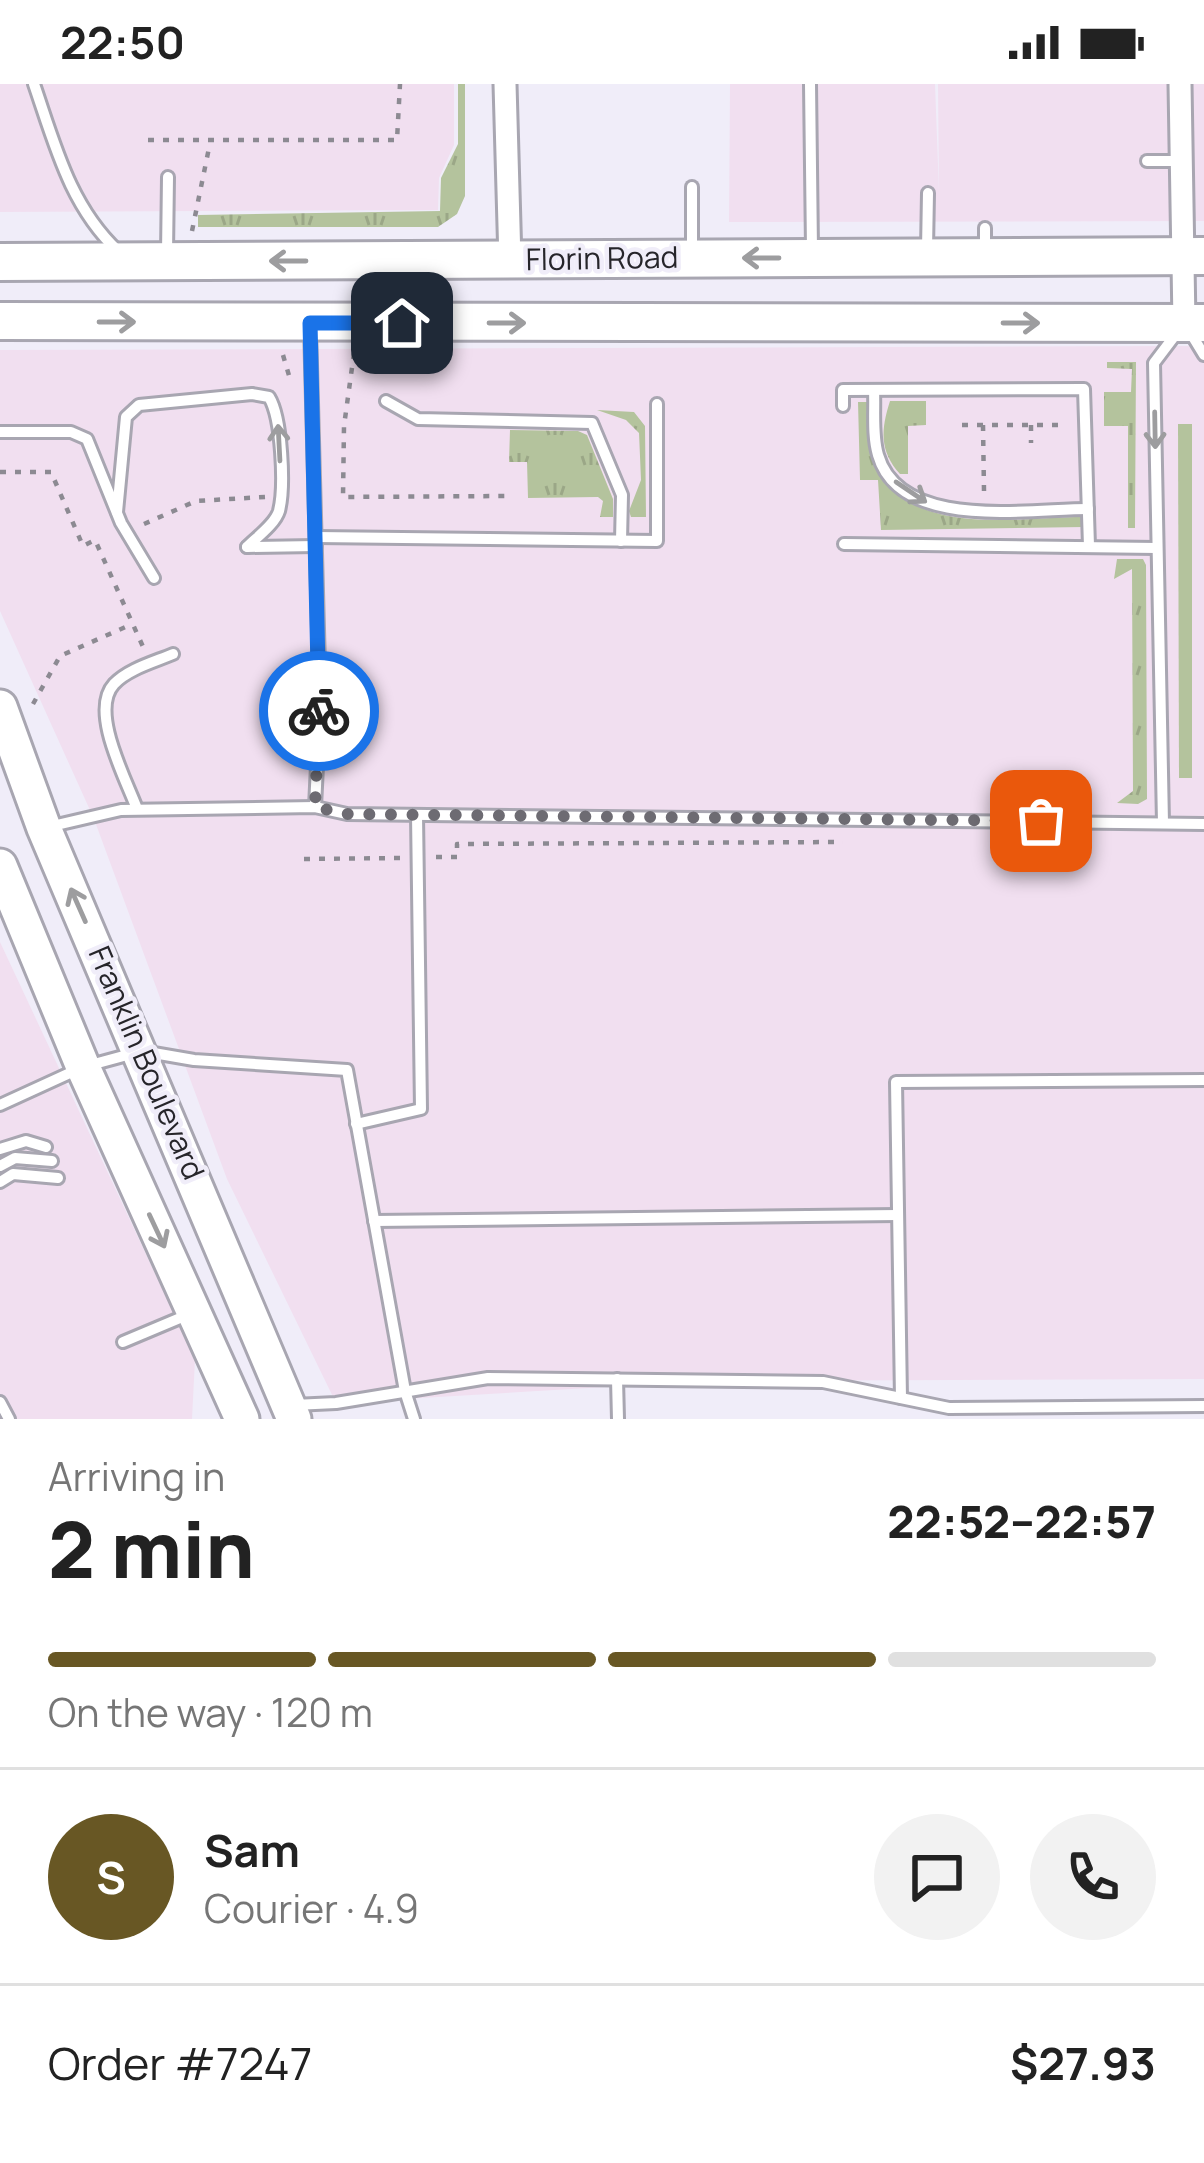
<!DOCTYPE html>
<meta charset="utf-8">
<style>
body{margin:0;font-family:Manrope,sans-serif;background:#f2f2f2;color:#222;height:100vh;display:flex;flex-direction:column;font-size:45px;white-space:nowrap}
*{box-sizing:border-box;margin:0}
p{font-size:39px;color:#767676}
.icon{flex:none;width:66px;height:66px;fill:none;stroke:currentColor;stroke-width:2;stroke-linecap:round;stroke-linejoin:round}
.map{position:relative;height:1335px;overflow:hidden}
.sheet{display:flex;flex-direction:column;background:#fff;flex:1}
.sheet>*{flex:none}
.pin{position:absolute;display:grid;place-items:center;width:102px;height:102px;color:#fff;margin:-51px;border-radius:24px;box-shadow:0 6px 18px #0006}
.courier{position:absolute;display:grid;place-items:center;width:120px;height:120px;margin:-60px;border:9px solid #1a73e8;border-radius:50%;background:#fff;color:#222;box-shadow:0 3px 15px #0007}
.headline em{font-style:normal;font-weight:800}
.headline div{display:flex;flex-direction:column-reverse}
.headline{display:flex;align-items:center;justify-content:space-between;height:204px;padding:0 48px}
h1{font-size:78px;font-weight:800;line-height:90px}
.bar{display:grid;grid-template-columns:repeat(4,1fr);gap:18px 12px;align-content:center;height:144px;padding:0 48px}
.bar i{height:15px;border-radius:9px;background:#e0e0e0}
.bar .current{background:#685724}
.bar p{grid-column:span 4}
.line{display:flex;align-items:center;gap:30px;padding:0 48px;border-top:3px solid #e0e0e0}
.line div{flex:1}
.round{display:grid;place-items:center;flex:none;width:126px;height:126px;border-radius:63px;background:#f2f2f2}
.status{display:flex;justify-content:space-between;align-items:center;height:84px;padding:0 60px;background:#fff;direction:ltr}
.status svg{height:33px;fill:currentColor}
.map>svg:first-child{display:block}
.commercial{fill:#f1dff0}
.grass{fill:url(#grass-tufts)}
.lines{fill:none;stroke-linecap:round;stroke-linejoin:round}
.service-casing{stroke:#a8a6b1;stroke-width:16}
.minor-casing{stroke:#a8a6b1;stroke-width:27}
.secondary-casing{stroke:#a8a6b1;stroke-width:39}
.primary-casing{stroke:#a8a6b1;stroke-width:42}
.path{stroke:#8c8a92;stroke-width:4.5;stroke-dasharray:6 9;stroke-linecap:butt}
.service{stroke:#fff;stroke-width:10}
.minor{stroke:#fff;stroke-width:21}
.secondary{stroke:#fff;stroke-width:33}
.primary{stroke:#fff;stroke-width:36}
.oneway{stroke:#9d9d9f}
.done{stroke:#6d6b72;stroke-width:12;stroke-dasharray:0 21.6}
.route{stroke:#1a73e8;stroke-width:15}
.labels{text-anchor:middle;stroke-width:9;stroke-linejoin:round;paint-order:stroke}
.street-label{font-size:30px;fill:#26252a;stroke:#f0edf9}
</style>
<div class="status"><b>22:50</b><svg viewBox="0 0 49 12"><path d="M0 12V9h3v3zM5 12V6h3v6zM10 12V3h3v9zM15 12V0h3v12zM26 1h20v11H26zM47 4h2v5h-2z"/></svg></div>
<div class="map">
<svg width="1204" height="1335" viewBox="0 0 1204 1335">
<defs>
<pattern id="grass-tufts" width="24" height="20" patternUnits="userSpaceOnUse" patternTransform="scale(3)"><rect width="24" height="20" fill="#b4c39d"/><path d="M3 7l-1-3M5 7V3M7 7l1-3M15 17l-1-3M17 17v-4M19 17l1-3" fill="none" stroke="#9ba787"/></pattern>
</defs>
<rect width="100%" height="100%" fill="#f0edf9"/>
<!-- commercial -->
<g class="commercial">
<path d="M0,0H454V61L439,94L438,126L0,128Z"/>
<path d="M730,0H935L939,108L938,0H1204V137L729,138Z"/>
<path d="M1204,262V1295L706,1297L336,1319L227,1095L94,735L0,527V266Z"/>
<path d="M0,858L195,1275L192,1335H0Z"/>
</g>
<!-- grass -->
<g class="grass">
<path d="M458,0H465V112L457,130L438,143H198V131L440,127L441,94L458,60Z"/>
<path d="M1107,278H1136L1135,444H1128V342H1104V308H1131L1132,285L1107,284Z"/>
<path d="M890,317H926V341L908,342V390H900C879,367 881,345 890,317Z"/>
<path d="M858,318H867C868,336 866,357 873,374C905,456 1013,433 1083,433L1084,443L881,446L878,396H860Z"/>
<path d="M597,326L634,328L645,342L646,433H631L629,427L641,396L639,349L626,336Z"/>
<path d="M1178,340H1192V694H1179Z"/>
<path d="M510,346L578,347L587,351L613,415V433H600L603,417L598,413L528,414L527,378H509Z"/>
<path d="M1117,475H1143L1146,481L1147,715L1138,720L1117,719L1133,707L1132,485L1114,495Z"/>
</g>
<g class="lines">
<!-- service casing -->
<g class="service-casing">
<g id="service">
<path d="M34,0C55,61 70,122 118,167"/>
<path d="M810,0L812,165"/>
<path d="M1147,77H1180"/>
<path d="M692,103V165"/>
<path d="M927,165L928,109"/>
<path d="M167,169L168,93"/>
<path d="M985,170V144"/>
<path d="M310,243L320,620L315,723"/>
<path d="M1190,248L1204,271"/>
<path d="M874,306C875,326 872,351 878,371C900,447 1027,425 1088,425"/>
<path d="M386,317L418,335L592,339L622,411L621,457"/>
<path d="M843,322V306L1084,305L1089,462"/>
<path d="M0,348H71L87,355L121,439L154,494"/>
<path d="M117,428L126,333L139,321L252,310L269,313C282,334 285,403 279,427C275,440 257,453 247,463"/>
<path d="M316,453L657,457V320"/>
<path d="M844,460L1157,464"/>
<path d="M247,463L316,462"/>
<path d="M137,725C126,695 89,627 114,600C128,585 154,578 173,570"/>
<path d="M1163,739L1154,279L1179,246"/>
<path d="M48,743L121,726L315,723L347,730L1204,740"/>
<path d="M0,1021L83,983L142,967L194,976L347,986L405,1307L414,1335"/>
<path d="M356,1040L421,1025L417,731"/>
<path d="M0,1065L26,1057L46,1063"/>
<path d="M0,1082L15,1074L52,1077"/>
<path d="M0,1098L13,1090L58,1094"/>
<path d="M374,1137L898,1131"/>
<path d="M123,1258L192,1229"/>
<path d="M617,1295L618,1335"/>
<path d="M901,1314L896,998L1204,996"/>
<path d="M0,1318L9,1335"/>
<path d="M294,1321L336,1319L488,1294L823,1298L949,1324L1204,1322"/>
</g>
</g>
<!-- minor casing -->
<g class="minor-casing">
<g id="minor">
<path d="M505,0L510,177"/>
<path d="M1180,0L1184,239"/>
</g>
</g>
<!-- secondary casing -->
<g class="secondary-casing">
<g id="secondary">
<path d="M0,623L44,744L294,1335"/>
<path d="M0,782L83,983L242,1335"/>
</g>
</g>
<!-- primary casing -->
<g class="primary-casing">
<g id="primary">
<path d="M0,178L1204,172"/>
<path d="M0,237L1204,239"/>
</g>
</g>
<!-- path -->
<g class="path">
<path d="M148,56H397L400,0"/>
<path d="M192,147L210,59"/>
<path d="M354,269L344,342L343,413L505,412"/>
<path d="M283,271L290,295"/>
<path d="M962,341H1065"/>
<path d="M983,341L984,407"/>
<path d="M1031,341V359"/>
<path d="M0,388H51L83,462L95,456L144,565"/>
<path d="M144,440L196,417L265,413"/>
<path d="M33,620L60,572L130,541"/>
<path d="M436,773H457V760L843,758"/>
<path d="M304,775L400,774"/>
</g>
<!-- service -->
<use href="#service" class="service"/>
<!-- minor -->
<use href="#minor" class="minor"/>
<!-- secondary -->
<use href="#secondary" class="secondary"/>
<!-- primary -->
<use href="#primary" class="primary"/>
</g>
<!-- one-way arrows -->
<defs><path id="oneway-shaft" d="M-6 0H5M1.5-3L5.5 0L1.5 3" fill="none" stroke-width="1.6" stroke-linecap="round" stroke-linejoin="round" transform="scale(3)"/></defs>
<g class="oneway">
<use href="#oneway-shaft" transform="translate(761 174) rotate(180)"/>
<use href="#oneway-shaft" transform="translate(288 177) rotate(180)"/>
<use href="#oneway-shaft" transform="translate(117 238)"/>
<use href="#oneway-shaft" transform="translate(507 239)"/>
<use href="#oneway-shaft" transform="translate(1021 239)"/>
<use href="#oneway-shaft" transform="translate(1155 346) rotate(89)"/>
<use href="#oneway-shaft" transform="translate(279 359) rotate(-93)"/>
<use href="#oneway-shaft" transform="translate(911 408) rotate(34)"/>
<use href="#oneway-shaft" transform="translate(78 821) rotate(-114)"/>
<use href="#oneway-shaft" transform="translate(157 1147) rotate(65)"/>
</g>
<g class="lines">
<!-- done -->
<path class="done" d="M319,627L315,723L346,730L1041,737"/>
<!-- route -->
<path class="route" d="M319,627L310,239H402"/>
</g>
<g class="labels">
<!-- street labels -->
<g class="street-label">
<text transform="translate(602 175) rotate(-1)" y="10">Florin Road</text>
<text transform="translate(146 979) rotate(67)" y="10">Franklin Boulevard</text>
</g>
</g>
</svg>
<div class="pin" style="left:1041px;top:737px;background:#ea580c"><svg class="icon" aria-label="bag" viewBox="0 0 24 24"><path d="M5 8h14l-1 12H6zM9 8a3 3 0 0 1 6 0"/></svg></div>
<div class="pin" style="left:402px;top:239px;background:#1f2937"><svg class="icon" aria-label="home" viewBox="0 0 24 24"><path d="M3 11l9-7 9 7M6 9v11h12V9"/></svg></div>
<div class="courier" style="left:319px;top:627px"><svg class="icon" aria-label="bike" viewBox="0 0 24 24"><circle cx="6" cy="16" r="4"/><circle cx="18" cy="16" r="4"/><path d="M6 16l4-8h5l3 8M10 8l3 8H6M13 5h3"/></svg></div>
</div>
<section class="sheet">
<div class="headline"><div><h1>2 min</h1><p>Arriving in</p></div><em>22:52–22:57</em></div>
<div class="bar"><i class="current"></i><i class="current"></i><i class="current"></i><i></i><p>On the way · 120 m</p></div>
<div class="line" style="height:216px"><b class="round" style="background:#685724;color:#fff">S</b><div><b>Sam</b><p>Courier · 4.9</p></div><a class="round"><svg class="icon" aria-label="chat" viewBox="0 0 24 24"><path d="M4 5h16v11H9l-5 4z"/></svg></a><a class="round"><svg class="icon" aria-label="phone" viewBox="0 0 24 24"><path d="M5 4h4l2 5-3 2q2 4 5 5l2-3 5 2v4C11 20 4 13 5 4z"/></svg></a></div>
<div class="line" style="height:156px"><div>Order #7247</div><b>$27.93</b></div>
</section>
